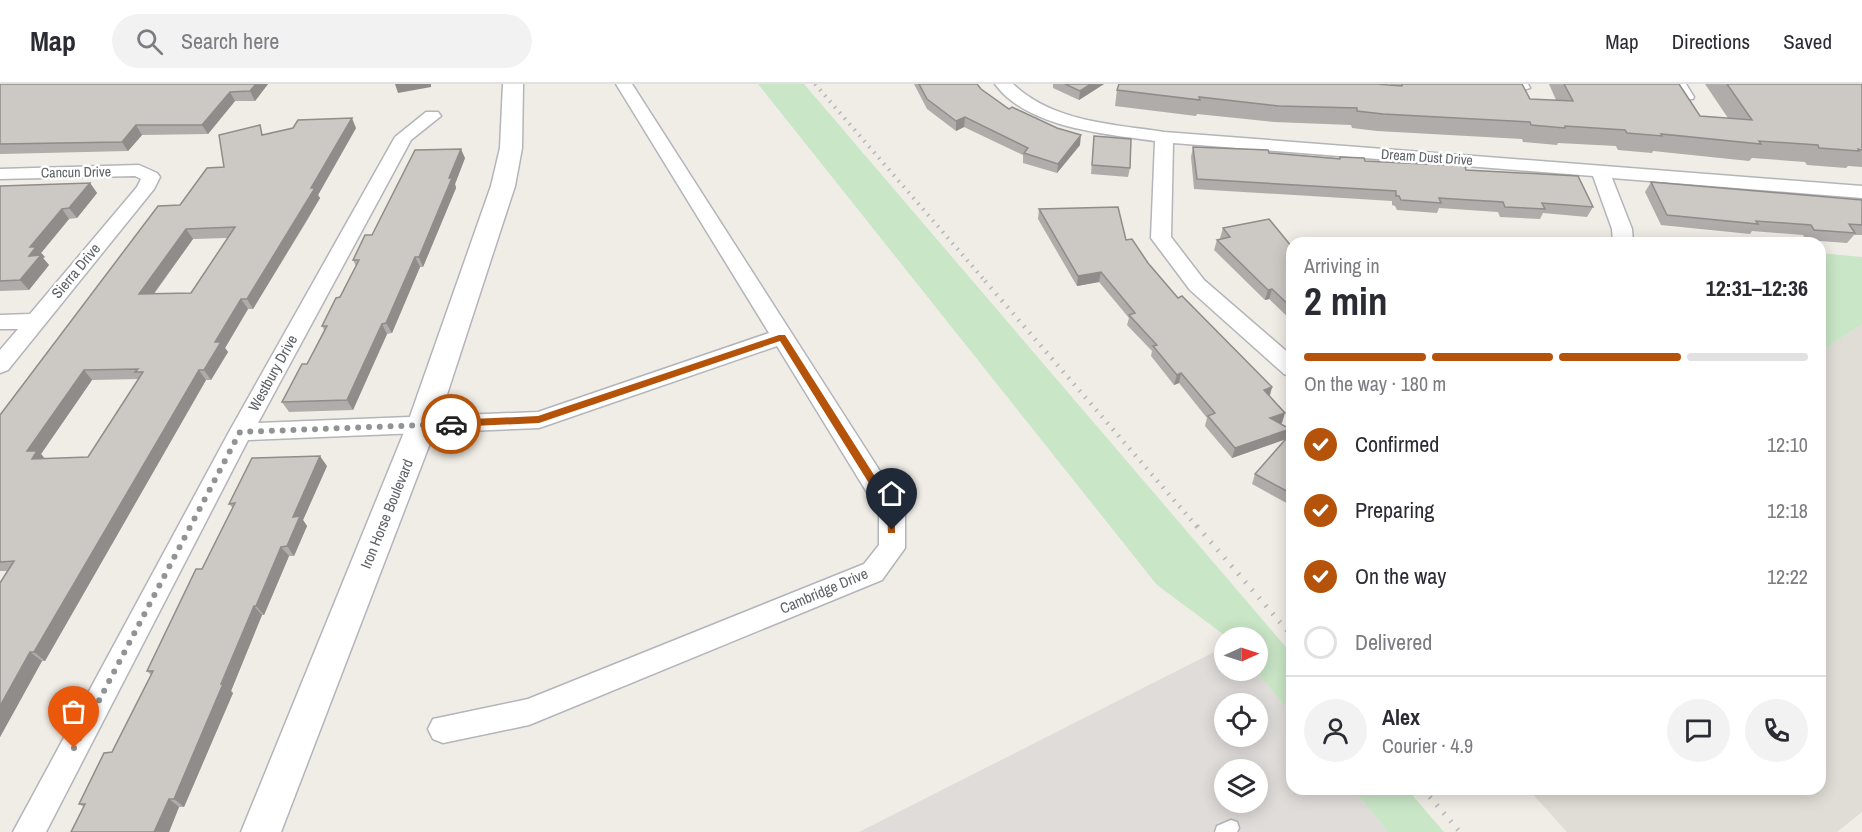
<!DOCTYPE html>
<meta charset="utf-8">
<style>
body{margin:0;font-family:"Archivo Narrow",sans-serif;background:#f2f2f3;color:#2b2b33;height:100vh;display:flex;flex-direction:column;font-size:22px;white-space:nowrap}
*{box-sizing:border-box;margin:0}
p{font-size:20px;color:#7c7c81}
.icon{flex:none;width:33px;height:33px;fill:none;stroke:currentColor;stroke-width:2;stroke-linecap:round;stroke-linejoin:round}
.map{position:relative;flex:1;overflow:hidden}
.side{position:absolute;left:1286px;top:153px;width:540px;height:558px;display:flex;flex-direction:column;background:#fff;border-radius:18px;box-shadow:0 3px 15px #0003}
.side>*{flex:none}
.needle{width:39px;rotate:87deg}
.controls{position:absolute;left:1214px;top:543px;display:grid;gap:12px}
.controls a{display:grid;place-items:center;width:54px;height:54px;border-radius:50%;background:#fff;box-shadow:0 3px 15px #0003;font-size:30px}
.pin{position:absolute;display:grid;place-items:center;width:51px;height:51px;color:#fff;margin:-62px -26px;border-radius:50% 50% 50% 0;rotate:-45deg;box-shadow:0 0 6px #0007}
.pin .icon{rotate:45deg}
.courier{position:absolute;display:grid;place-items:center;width:60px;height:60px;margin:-30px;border:4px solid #b45309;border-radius:50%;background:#fff;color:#222;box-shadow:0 2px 8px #0007}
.headline em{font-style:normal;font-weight:700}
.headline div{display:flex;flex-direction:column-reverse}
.headline{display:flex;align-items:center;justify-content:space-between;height:102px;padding:0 18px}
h1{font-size:39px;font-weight:700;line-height:45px}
.bar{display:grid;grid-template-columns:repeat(4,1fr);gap:9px 6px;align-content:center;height:72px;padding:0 18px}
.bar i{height:8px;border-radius:4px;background:#e1e1e2}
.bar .current{background:#b45309}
.bar p{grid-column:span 4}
.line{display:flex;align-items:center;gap:15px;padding:0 18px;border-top:2px solid #e1e1e2}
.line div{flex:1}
.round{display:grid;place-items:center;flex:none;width:63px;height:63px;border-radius:32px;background:#f2f2f3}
ol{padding:0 18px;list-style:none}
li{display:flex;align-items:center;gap:18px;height:66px}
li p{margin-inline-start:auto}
li .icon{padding:6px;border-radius:50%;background:#b45309;color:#fff;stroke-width:4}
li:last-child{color:#7c7c81}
li i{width:33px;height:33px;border:3px solid #e1e1e2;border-radius:50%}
header{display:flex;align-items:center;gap:36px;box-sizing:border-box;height:84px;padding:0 30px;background:#fff;border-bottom:2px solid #e1e1e2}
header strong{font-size:28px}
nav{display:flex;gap:33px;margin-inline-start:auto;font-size:21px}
.search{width:420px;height:54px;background:#f2f2f3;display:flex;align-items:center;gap:15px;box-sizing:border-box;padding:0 21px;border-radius:33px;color:#7c7c81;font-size:22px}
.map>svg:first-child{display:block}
.industrial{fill:#dfdcd9;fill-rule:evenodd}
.education{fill:#e0dcd6}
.green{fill:#c9e6c6}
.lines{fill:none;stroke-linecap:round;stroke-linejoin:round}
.service-casing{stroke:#b2b5b9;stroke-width:3}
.minor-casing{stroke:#b2b5b9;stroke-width:3}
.tertiary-casing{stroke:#b2b5b9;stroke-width:3}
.service{fill:#fff;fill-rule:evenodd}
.minor{fill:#fff;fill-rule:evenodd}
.tertiary{fill:#fff;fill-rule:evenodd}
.rail-far2{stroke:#b5b6b7;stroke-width:4;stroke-dasharray:1.5 6;stroke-linecap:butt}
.rail-far1{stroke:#b5b6b7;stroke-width:4.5;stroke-dasharray:1.5 7;stroke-linecap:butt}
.rail{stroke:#b5b6b7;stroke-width:5;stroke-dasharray:1.5 9;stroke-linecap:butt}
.wall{fill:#afaca9;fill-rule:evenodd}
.shaded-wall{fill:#8f8c89}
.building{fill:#ccc8c4;stroke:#8f8c89;stroke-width:1.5;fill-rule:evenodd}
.route{fill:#b45309}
.done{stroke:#929394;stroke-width:6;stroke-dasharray:0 10.8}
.labels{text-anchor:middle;stroke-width:5;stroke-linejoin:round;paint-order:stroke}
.far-street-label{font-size:14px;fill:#5f6367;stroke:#fff}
.street-label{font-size:15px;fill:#5f6367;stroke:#fff}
</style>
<header>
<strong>Map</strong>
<div class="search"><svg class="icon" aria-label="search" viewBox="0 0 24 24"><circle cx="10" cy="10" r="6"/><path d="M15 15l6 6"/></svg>Search here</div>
<nav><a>Map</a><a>Directions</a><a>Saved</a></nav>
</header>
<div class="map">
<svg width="1862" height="748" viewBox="0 0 1862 748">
<rect width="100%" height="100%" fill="#f0ede7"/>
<!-- industrial -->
<path class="industrial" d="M1224,563V586L1256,587L1291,630L1292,705H1353L1388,748H859ZM1224,620H1257V652H1224ZM1224,686H1257V718H1224Z"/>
<!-- education -->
<path class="education" d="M1862,240V728L1837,748H1567L1528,705H1820V268Z"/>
<!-- green -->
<g class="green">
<path d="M758,0H804L1291,569V630L1256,587L1257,554L1227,553L1157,501Z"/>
<path d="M1820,169L1862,173V240L1820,268Z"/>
<path d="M1353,705H1407L1444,748H1388Z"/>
</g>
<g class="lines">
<!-- service casing -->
<g class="service-casing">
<g id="service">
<path d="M1520,0H1528L1530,4L1523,6Z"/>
<path d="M1678,0H1686L1694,13L1693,15H1687Z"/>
<path d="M1231,736L1237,738L1239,744L1237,748H1215L1217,742Z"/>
</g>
</g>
<!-- minor casing -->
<g class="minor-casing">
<g id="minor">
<path d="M616,0H632L901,420L905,427V464L882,496L529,641L443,659L433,655L428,645L433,635L528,615L864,480L879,461V428L777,262L539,344L248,356L46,748H13L229,348L395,53L426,28H438L441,32L411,56L258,339L538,328L769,249Z"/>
<path d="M995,0H1013C1053,38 1112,40 1164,48L1862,102V114L1612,94L1632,145L1633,159H1613L1612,145L1593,92L1173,59L1171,153L1204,196L1292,272V293L1284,290L1190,206L1151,154L1155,57C1105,50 1027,44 995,0Z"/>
<path d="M139,81L157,89L160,93L154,105L8,286L0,289V266L18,245H0V231L30,230L137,103L141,95L135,92L0,95V85Z"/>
</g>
</g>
<!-- tertiary casing -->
<g class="tertiary-casing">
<path id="tertiary" d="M503,0H523L522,64L515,102L437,341L281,748H241L407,341L491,102L500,64Z"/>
</g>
<!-- service -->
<use href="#service" class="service"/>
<!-- minor -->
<use href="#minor" class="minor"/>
<!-- tertiary -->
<use href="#tertiary" class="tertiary"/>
<!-- rail-far2 -->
<path class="rail-far2" d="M815,0L986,198"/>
<!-- rail-far1 -->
<path class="rail-far1" d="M985,197L1198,444"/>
<!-- rail -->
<g class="rail">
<path d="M1197,442L1292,552"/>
<path d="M1423,705L1460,748"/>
</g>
</g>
<!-- wall -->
<g class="wall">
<path d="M0,0H268L255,17H235L208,50L142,51L128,67L0,70Z"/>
<path d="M914,0H977L981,5L1009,25L1080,61L1057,89L1023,79V71L964,43L956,47L927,25Z"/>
<path d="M1053,0H1104L1079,16L1053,4Z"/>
<path d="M1390,0H1522L1530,15L1556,16L1549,0H1679L1700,32L1728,34L1705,0H1862V83L1848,82L1846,84L1807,81L1805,78L1752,74L1749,77L1653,67L1652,69L1618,66L1616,62L1558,59L1557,61L1523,58L1522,55L1377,47L1352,44L1351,41L1274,38L1197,30L1196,32L1115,22L1117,6L1391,1Z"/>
<path d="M356,44L318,111L320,114L308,135L253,225H248L225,264L228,268L211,296H206L45,577H42L0,653V499L7,487H0V331L180,121L224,83L265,50ZM228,154L191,209L154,210L193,155ZM139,295L88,373L45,375L41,370L92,296Z"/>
<path d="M1094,52L1130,84L1128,93L1091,90Z"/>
<path d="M1193,63L1339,74L1340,73L1365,77L1466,86L1593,123L1587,133L1543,129L1540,135L1500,133L1498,128L1439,124L1437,129L1397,126L1395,122L1392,121V117L1194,105L1191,73Z"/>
<path d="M465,74L455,100L456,104L423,183H420L392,249L387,250L353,326L289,328L282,318L307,280L324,246L322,242L340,213L356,182L353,176L372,151Z"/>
<path d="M1651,98L1862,116V151H1854L1847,159L1806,156L1803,151L1752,147L1750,150L1661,141L1645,108Z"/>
<path d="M90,99L97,109L77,134L69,135L41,169L45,173L43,174L49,181L29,206L0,207V102Z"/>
<path d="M1039,125L1126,156L1178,214L1272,303L1270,312L1282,339L1280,340L1286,354L1292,348V422L1252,400L1255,390L1286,355L1232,374L1205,342L1207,334L1179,299L1174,301L1151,272L1152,267L1127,241L1129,234L1099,198L1077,202L1038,135Z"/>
<path d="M1223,144L1292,163V237L1269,215L1265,216L1214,166L1217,156L1221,155L1220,154Z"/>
<path d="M327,382L303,436L307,442L294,472H289L264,531H262L231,607L233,609L184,723H179L169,748H71L84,723L79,720L112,668L151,591L147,587L202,485L233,424L229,420Z"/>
</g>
<!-- shaded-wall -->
<g class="shaded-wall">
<path d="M256,0H268L255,17L250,7Z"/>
<path d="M395,0H431V3L398,9Z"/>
<path d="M1091,0H1104L1079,16L1080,7Z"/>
<path d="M230,8L235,17L208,50L202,41Z"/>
<path d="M965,33L964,43L956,47V37Z"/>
<path d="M352,34L356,44L318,111L320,114L253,225L247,215Z"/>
<path d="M136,41L142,51L128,67L122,58Z"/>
<path d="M1081,51L1080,61L1057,89L1058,80Z"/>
<path d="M461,65L465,74L455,100L456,104L423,183L419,173L449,94Z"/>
<path d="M90,99L97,109L77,134L69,124Z"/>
<path d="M62,125L69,135L41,169L45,173L43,174L49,181L29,206L20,196L29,172L30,163Z"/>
<path d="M186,145L193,155L146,220L139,210Z"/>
<path d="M415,173L420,183L392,249L386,239Z"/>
<path d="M1101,188L1099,198L1077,202L1078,192Z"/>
<path d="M1272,205L1269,215L1265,216L1268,206Z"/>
<path d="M241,215L248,225L225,264L228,268L211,296L204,286L215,258Z"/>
<path d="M382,240L387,250L353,326L347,316Z"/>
<path d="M84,286L92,296L41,370L47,377L32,375L27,367Z"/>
<path d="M199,286L206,296L45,577L34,568Z"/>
<path d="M1181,289L1179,299L1174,301L1177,291Z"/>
<path d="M1272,303L1269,313L1264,306Z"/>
<path d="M1285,329L1282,339L1267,344L1270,334Z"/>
<path d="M1290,345L1286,355L1232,374L1235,364Z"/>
<path d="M320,372L327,382L303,436L307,442L294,472L287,462L293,433Z"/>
<path d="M281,463L289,472L264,531L256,522Z"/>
<path d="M254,522L262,531L231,607L233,609L184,723L174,715Z"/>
<path d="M30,568L42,577L0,653V622Z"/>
<path d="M169,715L179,723L169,748H154Z"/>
</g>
<!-- building -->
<g class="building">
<path d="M0,0H256L250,7L230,8L202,41H136L122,58L0,60Z"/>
<path d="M919,0H977L981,5L1009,25L1012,23L1057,44L1081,51L1058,80L1024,69L1028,64L965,33L956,37L927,15Z"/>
<path d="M1065,0H1091L1080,7Z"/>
<path d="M1119,0H1376L1402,2V0H1522L1530,15L1573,17L1564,0H1679L1700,32L1752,36L1727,0H1862V66L1858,65L1859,67L1819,64L1818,61L1759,57L1761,60L1661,50L1662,52L1627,49L1625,46L1565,42V44L1531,41L1530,38L1383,30L1357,27V24L1279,22L1199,13L1200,16L1117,6Z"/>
<path d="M352,34L311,104H315L302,125L247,215H241L215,258H221L204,286H199L34,568H30L0,622V499L14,477L0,478V331L158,122L180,121L207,84L224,83L219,51L260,41L262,51L293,44L298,36ZM235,143L191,209L139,210L186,145ZM138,285L135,288H143L88,373L32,375L37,367H27L84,286Z"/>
<path d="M1094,52L1131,55L1130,84L1092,81Z"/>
<path d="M1193,63L1268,66L1269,69L1340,75V73L1364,74L1365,77L1465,82L1466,86L1578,92L1593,123L1542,119L1545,125L1505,123L1503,118L1439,114L1441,119L1401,116L1399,112H1396V107L1197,95Z"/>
<path d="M461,65L449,94H452L419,173H415L386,239L382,240L347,316L282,318L302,280H307L327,242H322L336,214L340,213L359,176H353L365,151H372L415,66Z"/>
<path d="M1651,98L1862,116V141L1849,140L1855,149L1814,146L1811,141L1756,137L1758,140L1667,131Z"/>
<path d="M90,99L69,124L62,125L30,163H36L29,172L41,171L20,196L0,197V102Z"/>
<path d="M1118,123L1126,156L1132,155L1148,179L1178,214L1182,212L1272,303L1264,306L1285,329L1270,334L1290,345L1235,364L1208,332L1215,329L1181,289L1177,291L1153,262L1157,261L1129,231L1135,229L1101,188L1078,192L1039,125Z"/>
<path d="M1269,135L1292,163V224L1272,205L1268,206L1217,156L1230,153L1223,144Z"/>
<path d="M1292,348V410L1255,390Z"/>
<path d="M320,372L293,433L300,432L287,462L281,463L256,522H254L221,600H223L174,715H169L154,748H71L85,720H79L104,669L112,668L153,587H147L196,485H202L235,419L229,420L252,374Z"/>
</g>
<!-- route -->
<path class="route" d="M779,251H785L895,424V449H888L887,428L780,257L539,339L451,343L446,340L451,336L538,332Z"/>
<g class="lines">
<!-- done -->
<path class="done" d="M74,664L240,348L451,340"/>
</g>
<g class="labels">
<!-- far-street labels -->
<g class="far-street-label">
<text transform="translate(1427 73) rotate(4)" y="5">Dream Dust Drive</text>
<text transform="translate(76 88) rotate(-1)" y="5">Cancun Drive</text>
</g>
<!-- street labels -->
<g class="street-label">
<text transform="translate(76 187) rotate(-50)" y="5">Sierra Drive</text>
<text transform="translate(273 289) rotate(-61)" y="5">Westbury Drive</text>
<text transform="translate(387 430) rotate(-68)" y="5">Iron Horse Boulevard</text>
<text transform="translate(824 507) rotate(-23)" y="5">Cambridge Drive</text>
</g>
</g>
</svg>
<div class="controls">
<a><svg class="needle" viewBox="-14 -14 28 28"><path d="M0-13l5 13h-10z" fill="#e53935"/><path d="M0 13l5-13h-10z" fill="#7c7c81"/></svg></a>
<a><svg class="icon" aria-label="locate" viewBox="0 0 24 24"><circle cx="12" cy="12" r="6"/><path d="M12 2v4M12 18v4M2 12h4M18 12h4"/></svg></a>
<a><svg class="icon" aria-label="layers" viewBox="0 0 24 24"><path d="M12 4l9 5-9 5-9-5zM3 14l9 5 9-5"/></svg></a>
</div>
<div class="pin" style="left:74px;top:664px;background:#ea580c"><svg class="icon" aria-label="bag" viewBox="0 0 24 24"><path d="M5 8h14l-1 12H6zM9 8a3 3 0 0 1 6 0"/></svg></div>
<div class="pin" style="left:892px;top:446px;background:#1f2937"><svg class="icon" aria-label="home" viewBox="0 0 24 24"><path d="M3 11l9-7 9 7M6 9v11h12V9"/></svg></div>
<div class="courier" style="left:451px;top:340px"><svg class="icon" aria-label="car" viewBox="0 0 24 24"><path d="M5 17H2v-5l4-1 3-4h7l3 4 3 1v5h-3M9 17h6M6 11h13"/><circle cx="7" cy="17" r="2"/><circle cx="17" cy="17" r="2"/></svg></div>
<section class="side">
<div class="headline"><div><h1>2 min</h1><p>Arriving in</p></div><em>12:31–12:36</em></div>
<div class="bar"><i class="current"></i><i class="current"></i><i class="current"></i><i></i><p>On the way · 180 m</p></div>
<ol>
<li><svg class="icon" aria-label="check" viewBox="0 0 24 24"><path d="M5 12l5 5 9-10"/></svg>Confirmed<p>12:10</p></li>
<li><svg class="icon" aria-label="check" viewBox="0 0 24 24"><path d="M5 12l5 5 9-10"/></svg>Preparing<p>12:18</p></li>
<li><svg class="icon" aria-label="check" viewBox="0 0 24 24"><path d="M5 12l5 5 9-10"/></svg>On the way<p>12:22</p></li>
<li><i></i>Delivered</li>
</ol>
<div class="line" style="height:108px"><a class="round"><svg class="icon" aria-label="person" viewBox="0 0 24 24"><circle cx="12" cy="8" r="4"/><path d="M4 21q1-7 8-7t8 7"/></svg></a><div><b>Alex</b><p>Courier · 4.9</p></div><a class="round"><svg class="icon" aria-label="chat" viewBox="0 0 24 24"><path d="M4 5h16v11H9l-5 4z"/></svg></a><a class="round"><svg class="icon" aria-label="phone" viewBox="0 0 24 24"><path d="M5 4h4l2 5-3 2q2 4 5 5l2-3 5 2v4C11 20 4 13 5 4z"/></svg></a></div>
</section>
</div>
